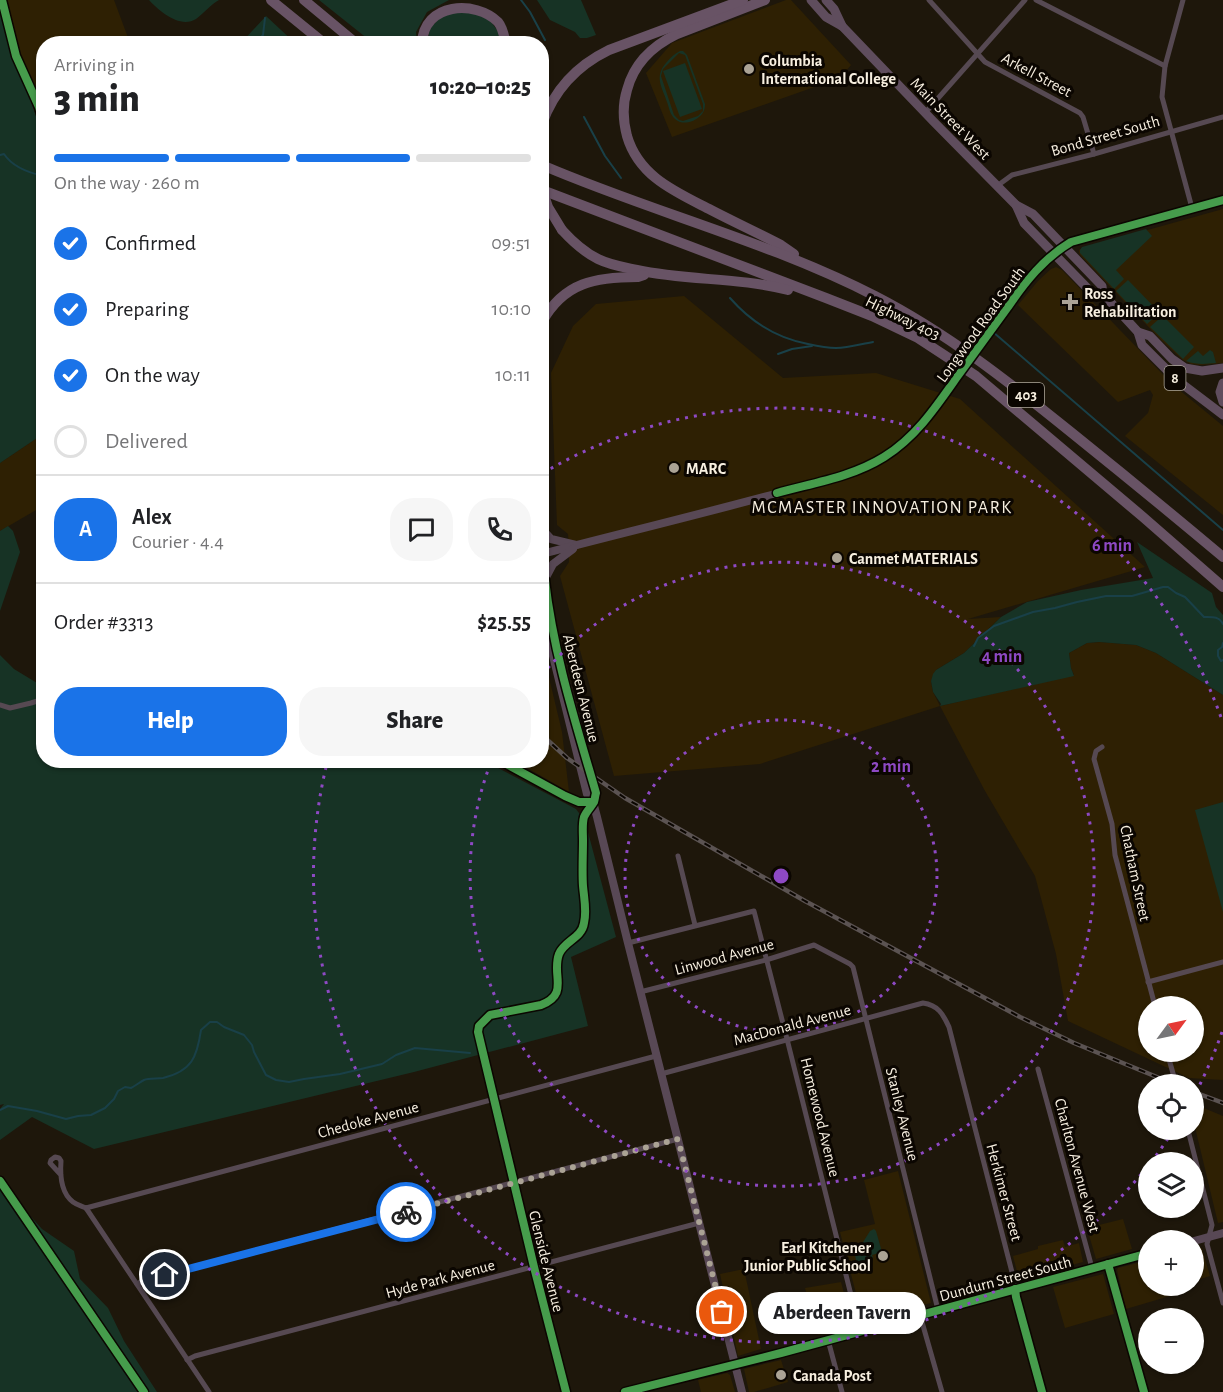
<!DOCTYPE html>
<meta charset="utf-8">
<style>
body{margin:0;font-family:"Alegreya Sans",sans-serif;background:#f6f6f6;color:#202124;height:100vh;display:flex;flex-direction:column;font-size:22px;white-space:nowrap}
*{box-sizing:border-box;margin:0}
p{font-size:20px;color:#757577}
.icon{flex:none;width:33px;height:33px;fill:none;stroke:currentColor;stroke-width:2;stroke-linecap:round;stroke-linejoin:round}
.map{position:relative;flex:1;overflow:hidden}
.panel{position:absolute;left:36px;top:36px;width:513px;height:732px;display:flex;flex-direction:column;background:#fff;border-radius:24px;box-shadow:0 2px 4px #0004}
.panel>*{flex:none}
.needle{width:39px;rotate:57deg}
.fabs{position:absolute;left:1138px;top:996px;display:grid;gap:12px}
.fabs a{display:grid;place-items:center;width:66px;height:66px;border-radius:50%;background:#fff;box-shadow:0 2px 4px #0004;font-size:30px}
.pin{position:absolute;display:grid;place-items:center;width:51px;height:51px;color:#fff;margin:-26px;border:3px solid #fff;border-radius:50%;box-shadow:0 2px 6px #0007}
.courier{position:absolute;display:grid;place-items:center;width:60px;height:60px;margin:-30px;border:4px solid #1a73e8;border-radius:50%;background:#fff;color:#222;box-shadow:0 2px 8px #0007}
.bubble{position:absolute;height:42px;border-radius:21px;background:#fff;box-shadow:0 2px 4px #0004;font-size:20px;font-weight:800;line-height:42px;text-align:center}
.summary em{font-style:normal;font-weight:800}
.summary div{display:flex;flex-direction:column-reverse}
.summary{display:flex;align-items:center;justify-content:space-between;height:102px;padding:0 18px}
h1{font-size:39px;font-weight:800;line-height:45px}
.bar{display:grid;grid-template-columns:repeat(4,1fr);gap:9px 6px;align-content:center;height:72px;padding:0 18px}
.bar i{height:8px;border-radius:4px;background:#e0e0e0}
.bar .active{background:#1a73e8}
.bar p{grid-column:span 4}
.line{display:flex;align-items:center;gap:15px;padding:0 18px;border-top:2px solid #e0e0e0}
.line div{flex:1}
.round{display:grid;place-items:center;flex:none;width:63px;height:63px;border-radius:24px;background:#f6f6f6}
ol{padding:0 18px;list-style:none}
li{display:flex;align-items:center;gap:18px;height:66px}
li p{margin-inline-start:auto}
li .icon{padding:6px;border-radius:50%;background:#1a73e8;color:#fff;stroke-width:4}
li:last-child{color:#757577}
li i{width:33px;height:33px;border:3px solid #e0e0e0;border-radius:50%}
.action{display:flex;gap:12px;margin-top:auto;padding:12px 18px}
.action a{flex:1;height:69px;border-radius:24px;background:#1a73e8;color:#fff;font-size:24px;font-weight:800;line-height:69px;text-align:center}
.action a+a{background:#f6f6f6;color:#202124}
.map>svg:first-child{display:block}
.built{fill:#2e2003;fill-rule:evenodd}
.green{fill:#173325;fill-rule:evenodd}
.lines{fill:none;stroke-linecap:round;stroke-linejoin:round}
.stream{stroke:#194048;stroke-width:2}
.minor{stroke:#564952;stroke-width:5}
.tertiary{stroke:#564952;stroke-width:7}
.secondary{stroke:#584855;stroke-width:8}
.primary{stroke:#5f4d5d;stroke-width:9}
.motorway{stroke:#685365;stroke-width:10}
.rail-casing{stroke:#5b5352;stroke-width:4.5}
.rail{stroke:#0b0601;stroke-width:2;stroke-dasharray:7;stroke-linecap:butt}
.secondary-bridge{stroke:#584855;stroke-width:8}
.motorway-bridge{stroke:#685365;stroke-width:10}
.cycleway-casing{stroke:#0b0601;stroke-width:11}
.cycleway{stroke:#469c4c;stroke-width:8}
.done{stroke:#aba395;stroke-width:6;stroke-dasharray:0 10.8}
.route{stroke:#1a73e8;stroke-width:8}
.ring{fill:none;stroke:#8e49c4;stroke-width:3;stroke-dasharray:3 6}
.poi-dot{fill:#aba395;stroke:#0b0601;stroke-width:2}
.labels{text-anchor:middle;stroke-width:6;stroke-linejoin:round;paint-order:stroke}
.shield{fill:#0b0601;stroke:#b0a99d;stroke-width:1.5}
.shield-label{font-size:15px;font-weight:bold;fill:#f7efe0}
.poi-label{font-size:16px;font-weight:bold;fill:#f7efe0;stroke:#0b0601;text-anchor:start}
.street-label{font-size:16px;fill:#f7efe0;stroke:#0b0601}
.neighbourhood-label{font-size:18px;letter-spacing:1.5px;fill:#f7efe0;stroke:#0b0601}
.centre{fill:#8e49c4;stroke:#0b0601;stroke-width:3}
.ring-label{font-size:18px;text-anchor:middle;font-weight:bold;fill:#8e49c4;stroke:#0b0601;stroke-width:6;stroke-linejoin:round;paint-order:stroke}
</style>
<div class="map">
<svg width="1223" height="1392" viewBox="0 0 1223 1392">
<rect width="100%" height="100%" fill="#1e170b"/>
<!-- built -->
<g class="built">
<path d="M0,0H114L130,43L44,44L43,136L9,39L0,5Z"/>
<path d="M786,0H791L851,65L840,78L672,137L646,73L672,43Z"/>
<path d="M1223,209V363L1200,365L1191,364L1183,360L1162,341L1081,256L1079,253V250L1083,248Z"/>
<path d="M1056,267L1062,270L1172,384L1223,426V515L1125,436L1148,413L1153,395L1150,390L1118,402L1018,305L1038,281L1051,269Z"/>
<path d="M684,296L783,378L876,373L960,399L1145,567L968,619L1001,617L964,653L936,670L931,681L933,692L940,706L1074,675L1071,668L1069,653L1087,643L1100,642L1136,645L1156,653L1223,695V1080L1189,1078L1068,1021L1056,954L1035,876L985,791L940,706L760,764L614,776L560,576L569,562V549L568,534L557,525L551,373L573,326L596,304ZM1149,1006H1194V1052H1149Z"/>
<path d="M43,434V506L0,531V463Z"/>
<path d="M542,648L562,732L569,792L515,761L542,760Z"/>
<path d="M1194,1104L1223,1116V1222L1218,1223L1194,1123Z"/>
<path d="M898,1171L931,1303L863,1320L840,1232L875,1224L864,1180Z"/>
<path d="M1123,1219L1132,1249L1096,1259L1087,1228Z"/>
<path d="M1063,1240L1065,1247L1079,1243L1083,1262L1019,1279L1013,1256L1038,1249V1246Z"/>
<path d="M1200,1247L1202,1249L1210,1276L1194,1281V1248Z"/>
<path d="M1149,1260V1286H1177L1168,1288L1170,1296L1126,1309L1117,1270L1118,1268Z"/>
<path d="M744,1269L761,1349L738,1356L720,1274Z"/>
<path d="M1103,1274L1114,1314L1065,1328L1053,1287Z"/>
<path d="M841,1282L852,1324L818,1335L805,1288Z"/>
<path d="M781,1360L788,1382L754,1392H749L744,1369Z"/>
<path d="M727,1373L730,1375L735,1392H701L698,1380Z"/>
</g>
<!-- green -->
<g class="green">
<path d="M149,0H219C210,5 204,13 196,19C180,29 159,11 149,0Z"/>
<path d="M319,0H449L427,12L416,32L417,44L373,43Z"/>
<path d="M537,0H581L596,35L587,38H580L575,32L550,20Z"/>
<path d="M0,5L9,39L43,136V434L0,463Z"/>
<path d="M450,8L483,11L500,34V43H427L430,28Z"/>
<path d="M266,16L295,43H241Z"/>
<path d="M680,51H683L687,55L705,104C706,119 684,128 675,119C670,115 669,107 667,102C662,87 654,77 666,63C670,58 674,54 680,51ZM679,53L685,55L703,104V111L698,116L683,121L679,120L674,115L661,76L663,69Z"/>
<path d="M685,63L702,109L680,117L663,71Z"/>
<path d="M1146,229L1152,236L1116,270L1124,279L1114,289L1080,253V250L1082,247Z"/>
<path d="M1128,280L1158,311L1156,316L1147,324L1116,291Z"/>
<path d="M1164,317L1194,347L1183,359L1150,327L1159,319Z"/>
<path d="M1210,350L1213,352L1216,363C1206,364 1196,365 1186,361L1198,351L1203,356Z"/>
<path d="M8,526L13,531L20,552L0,611V531Z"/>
<path d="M1137,542L1212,593L1216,607L1223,615V695L1156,653L1136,645L1099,642L1087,643L1069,653L1071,668L1074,676L940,706L941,704L933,692L931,681L933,674L936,670L964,653L1001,617L1027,602L1081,590L1153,578Z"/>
<path d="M0,655L14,669L37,683L43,681L44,760L485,761L576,809L585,821L616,937L571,957L588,1026L414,1072L94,1149L32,1117L0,1140V1109L4,1104L0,1105Z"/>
<path d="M1223,802V912L1195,810Z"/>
<path d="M0,1189H6L42,1229L74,1251L80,1279L108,1308L124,1341L157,1392H0Z"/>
<path d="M874,1229L876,1231L882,1252L872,1255L873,1258L859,1262L856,1260L855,1255L870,1231Z"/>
</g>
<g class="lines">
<!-- stream -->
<g class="stream">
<path d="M521,0L530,12L545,40"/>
<path d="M255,44L263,35L265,18"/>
<path d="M584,117L605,156L621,178"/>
<path d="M0,155L4,154C12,166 29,173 44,176"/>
<path d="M730,298C751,322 776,338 808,344C817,346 827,348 836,348C849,348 861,344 873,342"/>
<path d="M982,322L988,328"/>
<path d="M993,332L1223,530"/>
<path d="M778,354L792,349L812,346"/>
<path d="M1223,643L1222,647L1218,650V656L1221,661L1223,660"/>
<path d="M974,646L978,638L994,626L1033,612L1055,608L1077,602L1106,596H1132L1163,587H1168L1176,593L1185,597L1204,617C1212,617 1219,616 1223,624"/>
<path d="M0,1110L8,1106L37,1111L66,1119L78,1116L91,1115L105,1108L114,1099L118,1091L125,1087L131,1088C135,1086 140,1082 144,1080C149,1078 157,1079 163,1078C192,1071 197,1057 201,1030L210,1022H217L224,1027L244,1035L252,1045L254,1052L266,1075L276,1080L289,1082L304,1079L340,1074L382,1064L396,1055L415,1048L470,1053"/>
</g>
<!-- minor -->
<g class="minor">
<path d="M929,0L985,62L1080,113L1083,117L1094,154"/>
<path d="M1036,0L1165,66"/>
<path d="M1183,0L1165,66L1162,97L1192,208"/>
<path d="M925,113L1025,0"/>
<path d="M997,186L1012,175L1094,154L1223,117"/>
<path d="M0,705L10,708L31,703L44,699"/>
<path d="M1102,747L1096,751L1094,759L1112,824L1115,855L1155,1006"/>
<path d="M499,760L565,796L579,802H593"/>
<path d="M678,856L695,925"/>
<path d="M628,943L754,911L787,1039L860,1331"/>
<path d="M1148,982L1223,962"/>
<path d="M640,992L766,960L814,945L850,964L853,967L938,1310"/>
<path d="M1167,1052L1176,1084"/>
<path d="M485,1066L534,1267L566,1392"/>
<path d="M1038,1069L1092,1268"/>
<path d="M661,1074L923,1003C938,1005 943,1014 949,1027L1014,1280L1016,1297L1042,1392"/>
<path d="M1188,1130L1212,1225L1207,1244L1223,1303"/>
<path d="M61,1175L50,1163L51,1160L55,1157L59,1158L61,1161C60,1174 61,1193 73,1202C77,1205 82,1206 86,1208"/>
<path d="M86,1208L656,1056"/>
<path d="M86,1208L209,1392"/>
<path d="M1108,1264L1144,1392"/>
<path d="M137,1284L144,1280L678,1139"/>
<path d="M920,1315L942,1392"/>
<path d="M828,1340L842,1392"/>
<path d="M187,1360L195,1356L699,1223"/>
<path d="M625,1392L735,1365"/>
</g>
<!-- tertiary -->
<path class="tertiary" d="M1064,246L1071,242L1223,200"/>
<!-- secondary -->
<g class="secondary">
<path d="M1012,301C1027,280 1043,262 1064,246"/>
<path d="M542,529L551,539L576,545"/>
<path d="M542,554C619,534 697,515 775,494C812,484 854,477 886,456C912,438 931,415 948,390"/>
<path d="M542,560L548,608L555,642L596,793L593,802"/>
<path d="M545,579L553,564L573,549"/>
<path d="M542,611L587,794L593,802L597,817L628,943L742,1392"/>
<path d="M1194,1241L1223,1233"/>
<path d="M735,1365L1149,1253"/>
</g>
<!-- primary -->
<g class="primary">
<path d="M811,0L826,17L842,26L933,121L1016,205L1033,214L1102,286L1103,294L1138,332L1142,345L1177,380L1223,415"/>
<path d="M826,0L834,9L842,26"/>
<path d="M1016,205L1024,223L1093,294H1103"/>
<path d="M1138,332L1150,336L1172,359L1185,368L1202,371L1223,368"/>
<path d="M1223,383L1220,392L1223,402"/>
</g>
<!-- motorway -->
<g class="motorway">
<path d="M271,0L325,44"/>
<path d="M304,0L357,44"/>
<path d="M765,0L677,34C652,46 634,63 627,90C622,106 623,121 627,136C639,177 676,192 711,210C734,222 758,233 781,245L794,254"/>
<path d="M422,44C423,2 476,0 498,22C503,28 504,36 506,44"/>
<path d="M542,124C554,90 576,66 609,50L743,0"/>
<path d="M542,165C651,212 768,241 875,296C947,333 1009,382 1072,433C1123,474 1173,515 1223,557"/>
<path d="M542,190L826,298L872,316L918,338L976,376L1143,517L1223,587"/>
<path d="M562,230C572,241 584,252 598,259C610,265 623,267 637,270C687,281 738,277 788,290"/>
<path d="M542,322C564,282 596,277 638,277L644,275"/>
</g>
<!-- rail casing -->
<g class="rail-casing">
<g id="rail">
<path d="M542,735L567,758L625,798L805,901L1020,1017L1074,1043L1174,1084"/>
<path d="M1194,1092L1223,1103"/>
</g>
</g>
<!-- rail -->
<use href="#rail" class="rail"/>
<!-- secondary-bridge -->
<path class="secondary-bridge" d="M948,390L1012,301"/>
<!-- motorway-bridge -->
<path class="motorway-bridge" d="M542,189L548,207L562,230"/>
<!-- cycleway casing -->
<g class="cycleway-casing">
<g id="cycleway">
<path d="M2,0L16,56L39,107L44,124"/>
<path d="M777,493C813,483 852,477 884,457C916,437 936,407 957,377C974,354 991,330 1008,307C1025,282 1044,258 1071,242L1223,200"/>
<path d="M545,580C553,652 576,724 596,793C595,796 595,799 594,802C591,807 586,812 584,817C582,824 583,833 583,840C583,856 582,871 583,886C584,898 587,911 584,923C582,938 564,941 559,954C551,975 570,994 541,1005L490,1015L479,1026L478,1032L534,1267L566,1392"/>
<path d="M499,760L565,796L579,802H593"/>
<path d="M0,1181L144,1392"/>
<path d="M1108,1264L1144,1392"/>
<path d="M1015,1289L1016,1297L1042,1392"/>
<path d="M625,1392L781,1353L1149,1253"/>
</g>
</g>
<!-- cycleway -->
<use href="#cycleway" class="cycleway"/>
</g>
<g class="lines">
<!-- done -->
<path class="done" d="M406,1212L678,1139L722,1312"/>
<!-- route -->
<path class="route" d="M165,1275L406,1212"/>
</g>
<!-- distance rings -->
<g class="ring">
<circle cx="781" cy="876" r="156"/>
<path d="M542 675A312 312 0 1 1 491 762"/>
<path d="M1222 1032A468 468 0 0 1 1194 1096M1173 1131A468 468 0 0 1 1152 1161M1147 1167A468 468 0 0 1 327 763M543 473A468 468 0 0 1 1222 720"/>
</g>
<!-- markers -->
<g class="poi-dot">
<circle cx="749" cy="69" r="6"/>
<path d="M1067 293h6v6h6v6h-6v6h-6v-6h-6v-6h6z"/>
<circle cx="674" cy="468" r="6"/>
<circle cx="837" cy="558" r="6"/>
<circle cx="883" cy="1256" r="6"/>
<circle cx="781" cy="1375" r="6"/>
</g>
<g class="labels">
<!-- shield labels -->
<g class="shield">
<rect x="1164.5" y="366" width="21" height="24" rx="4.5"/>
<rect x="1008" y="383" width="36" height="24" rx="4.5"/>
</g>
<g class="shield-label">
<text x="1175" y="383">8</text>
<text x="1026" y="400">403</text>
</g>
<!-- poi labels -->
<g class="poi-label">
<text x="761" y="66">Columbia<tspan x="761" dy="18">International College</tspan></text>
<text x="1084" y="299">Ross<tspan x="1084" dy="18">Rehabilitation</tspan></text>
<text x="686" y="474">MARC</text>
<text x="849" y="564">Canmet MATERIALS</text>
<text x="871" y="1253" text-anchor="end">Earl Kitchener<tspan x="871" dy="18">Junior Public School</tspan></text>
<text x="793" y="1381">Canada Post</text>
</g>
<!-- street labels -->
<g class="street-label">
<text transform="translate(1037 74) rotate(28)" y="6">Arkell Street</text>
<text transform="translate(951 118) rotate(46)" y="6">Main Street West</text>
<text transform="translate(1105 135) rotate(-16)" y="6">Bond Street South</text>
<text transform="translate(903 317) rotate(26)" y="6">Highway 403</text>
<text transform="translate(980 324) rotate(-54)" y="6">Longwood Road South</text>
<text transform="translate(582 688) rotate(76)" y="6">Aberdeen Avenue</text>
<text transform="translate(1136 873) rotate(78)" y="6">Chatham Street</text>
<text transform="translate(724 956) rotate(-15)" y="6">Linwood Avenue</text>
<text transform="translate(792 1024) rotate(-15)" y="6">MacDonald Avenue</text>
<text transform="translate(903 1114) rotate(76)" y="6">Stanley Avenue</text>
<text transform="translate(821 1117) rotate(76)" y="6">Homewood Avenue</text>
<text transform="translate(368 1119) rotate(-15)" y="6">Chedoke Avenue</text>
<text transform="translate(1078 1165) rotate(75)" y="6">Charlton Avenue West</text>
<text transform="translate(1005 1192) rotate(75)" y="6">Herkimer Street</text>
<text transform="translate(547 1261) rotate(76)" y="6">Glenside Avenue</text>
<text transform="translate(440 1278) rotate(-15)" y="6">Hyde Park Avenue</text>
<text transform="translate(1005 1278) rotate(-15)" y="6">Dundurn Street South</text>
</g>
<!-- neighbourhood labels -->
<g class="neighbourhood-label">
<text x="882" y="513">MCMASTER INNOVATION PARK</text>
</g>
</g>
<circle cx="781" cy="876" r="9" class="centre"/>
<g class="ring-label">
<text x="1112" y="551">6 min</text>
<text x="1002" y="662">4 min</text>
<text x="891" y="772">2 min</text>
</g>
</svg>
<div class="fabs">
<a><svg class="needle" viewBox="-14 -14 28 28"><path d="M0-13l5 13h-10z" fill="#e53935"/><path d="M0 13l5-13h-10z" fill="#757577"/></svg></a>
<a><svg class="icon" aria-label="locate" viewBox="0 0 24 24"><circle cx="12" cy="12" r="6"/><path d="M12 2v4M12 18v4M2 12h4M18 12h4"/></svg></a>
<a><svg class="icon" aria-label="layers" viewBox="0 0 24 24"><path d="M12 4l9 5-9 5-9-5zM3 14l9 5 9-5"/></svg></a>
<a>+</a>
<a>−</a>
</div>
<div class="pin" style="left:722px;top:1312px;background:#ea580c"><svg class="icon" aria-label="bag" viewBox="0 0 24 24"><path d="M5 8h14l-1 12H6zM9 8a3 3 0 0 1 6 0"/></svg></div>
<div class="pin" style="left:165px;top:1275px;background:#1f2937"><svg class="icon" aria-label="home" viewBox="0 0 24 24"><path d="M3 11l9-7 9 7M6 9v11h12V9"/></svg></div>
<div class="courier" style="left:406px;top:1212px"><svg class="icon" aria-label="bike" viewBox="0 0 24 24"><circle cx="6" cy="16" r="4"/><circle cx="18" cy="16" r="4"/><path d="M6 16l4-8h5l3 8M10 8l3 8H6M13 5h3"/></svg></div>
<div class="bubble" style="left:758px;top:1292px;width:168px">Aberdeen Tavern</div>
<section class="panel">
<div class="summary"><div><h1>3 min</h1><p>Arriving in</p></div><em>10:20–10:25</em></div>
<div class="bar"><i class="active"></i><i class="active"></i><i class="active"></i><i></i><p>On the way · 260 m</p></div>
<ol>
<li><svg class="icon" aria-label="check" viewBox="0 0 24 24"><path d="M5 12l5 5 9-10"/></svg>Confirmed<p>09:51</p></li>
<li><svg class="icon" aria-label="check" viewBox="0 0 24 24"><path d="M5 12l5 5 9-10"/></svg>Preparing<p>10:10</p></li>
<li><svg class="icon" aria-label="check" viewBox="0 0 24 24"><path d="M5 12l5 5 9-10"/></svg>On the way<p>10:11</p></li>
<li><i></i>Delivered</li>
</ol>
<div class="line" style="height:108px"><b class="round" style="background:#1a73e8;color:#fff">A</b><div><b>Alex</b><p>Courier · 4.4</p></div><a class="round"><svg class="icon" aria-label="chat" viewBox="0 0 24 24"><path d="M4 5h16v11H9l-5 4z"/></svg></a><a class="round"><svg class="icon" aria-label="phone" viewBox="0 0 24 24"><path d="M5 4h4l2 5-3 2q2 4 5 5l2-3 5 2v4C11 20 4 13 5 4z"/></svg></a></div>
<div class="line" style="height:78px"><div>Order #3313</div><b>$25.55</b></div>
<div class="action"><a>Help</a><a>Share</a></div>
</section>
</div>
